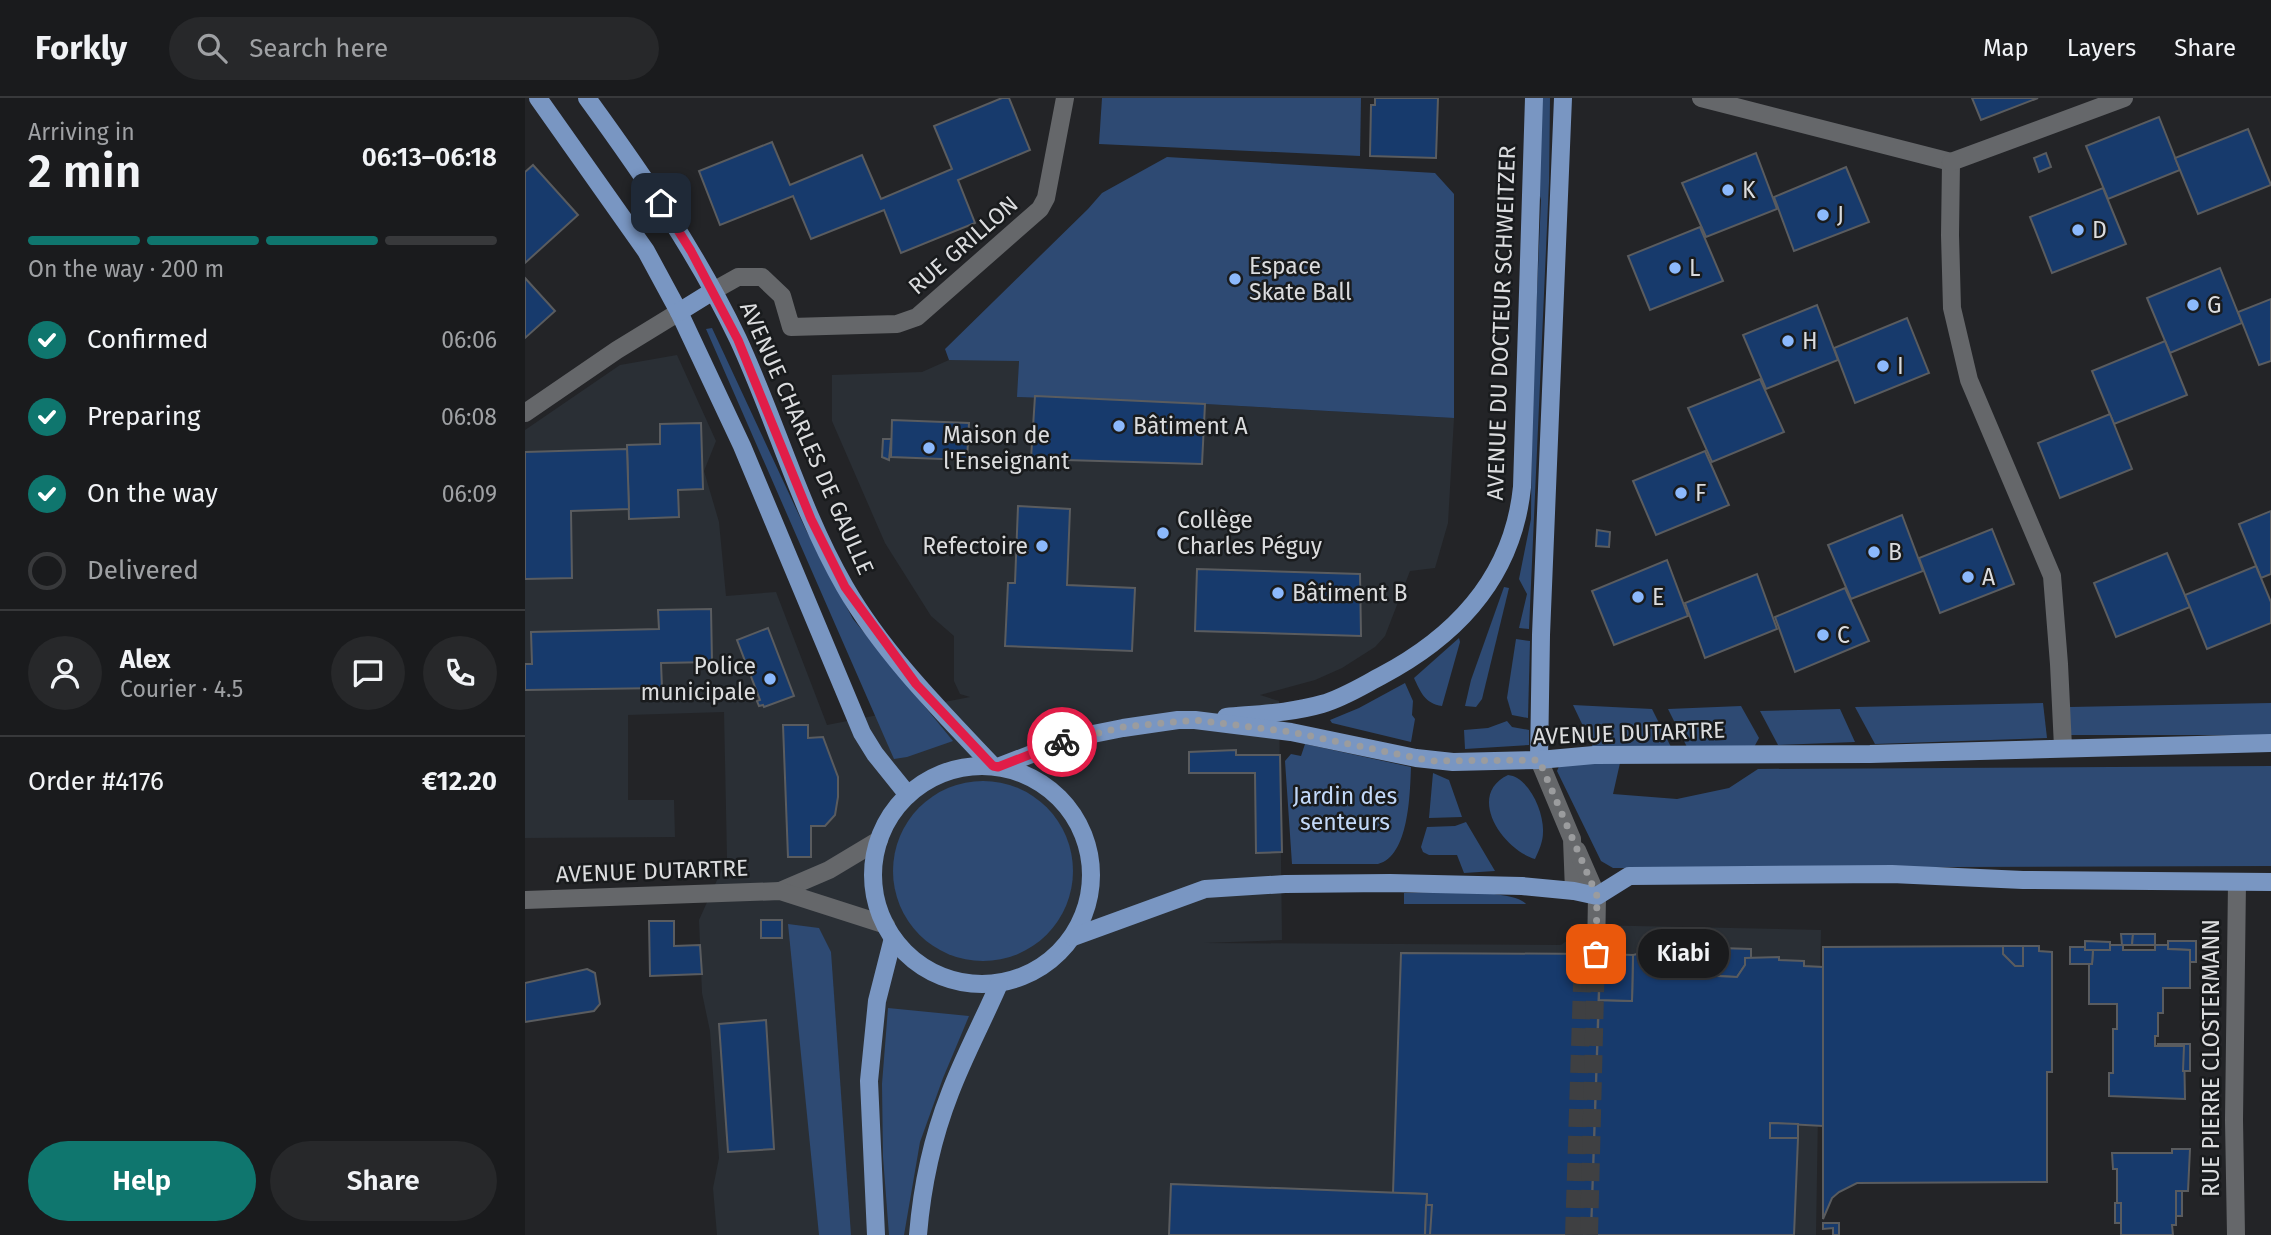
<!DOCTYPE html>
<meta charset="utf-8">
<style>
body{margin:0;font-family:"Fira Sans",sans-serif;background:#27282a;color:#f1f3f6;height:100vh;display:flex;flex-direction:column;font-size:26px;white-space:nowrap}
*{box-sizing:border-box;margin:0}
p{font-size:23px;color:#9fa1a4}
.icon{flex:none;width:38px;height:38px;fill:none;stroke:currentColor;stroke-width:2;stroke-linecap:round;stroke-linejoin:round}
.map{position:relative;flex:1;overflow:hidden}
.details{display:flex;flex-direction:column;background:#1a1b1d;width:525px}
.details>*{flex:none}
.pin{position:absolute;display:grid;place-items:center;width:60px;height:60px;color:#fff;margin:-30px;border-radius:14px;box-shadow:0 4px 10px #0006}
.courier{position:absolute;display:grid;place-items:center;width:70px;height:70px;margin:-35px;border:5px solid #e11d48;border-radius:50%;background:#fff;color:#222;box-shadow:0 2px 9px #0007}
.bubble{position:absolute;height:49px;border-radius:24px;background:#1a1b1d;box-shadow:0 2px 5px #0004,0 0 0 2px #38393b;font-size:23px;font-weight:600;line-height:49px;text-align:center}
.overview em{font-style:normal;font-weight:600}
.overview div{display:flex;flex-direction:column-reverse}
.overview{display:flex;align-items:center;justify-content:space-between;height:119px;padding:0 28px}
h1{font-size:46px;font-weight:600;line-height:52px}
.bar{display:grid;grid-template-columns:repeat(4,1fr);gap:10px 7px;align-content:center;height:84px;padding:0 28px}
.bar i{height:9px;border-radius:5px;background:#38393b}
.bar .on{background:#0f766e}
.bar p{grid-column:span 4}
.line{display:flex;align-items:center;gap:18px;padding:0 28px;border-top:2px solid #38393b}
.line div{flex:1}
.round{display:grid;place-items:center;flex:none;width:74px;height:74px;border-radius:37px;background:#27282a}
ol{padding:0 28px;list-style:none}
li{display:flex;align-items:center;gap:21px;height:77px}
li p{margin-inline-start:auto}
li .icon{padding:7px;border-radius:50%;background:#0f766e;color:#fff;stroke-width:4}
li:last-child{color:#9fa1a4}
li i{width:38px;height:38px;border:4px solid #38393b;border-radius:50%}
.cta{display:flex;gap:14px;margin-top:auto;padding:14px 28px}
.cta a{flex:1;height:80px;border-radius:42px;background:#0f766e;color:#fff;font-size:28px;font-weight:600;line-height:80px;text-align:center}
.cta a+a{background:#27282a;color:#f1f3f6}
header{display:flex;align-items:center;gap:42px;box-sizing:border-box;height:98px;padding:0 35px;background:#1a1b1d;border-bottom:2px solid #38393b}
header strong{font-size:33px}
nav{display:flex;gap:38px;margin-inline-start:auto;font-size:24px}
.search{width:490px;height:63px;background:#27282a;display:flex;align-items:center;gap:18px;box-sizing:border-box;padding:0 24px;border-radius:38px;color:#9fa1a4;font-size:26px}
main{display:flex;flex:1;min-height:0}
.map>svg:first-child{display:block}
.built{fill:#2a2f35}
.green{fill:#2e4a73}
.building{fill:#173a6c;stroke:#5a5c5f;stroke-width:2}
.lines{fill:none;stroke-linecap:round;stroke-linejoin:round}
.minor-tunnel{stroke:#3f4042;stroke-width:18;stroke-dasharray:18 9;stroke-linecap:butt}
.minor{stroke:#65676a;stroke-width:18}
.major{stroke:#7996c2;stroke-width:18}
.done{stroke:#9b9c9e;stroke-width:7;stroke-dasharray:0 12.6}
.route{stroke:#e11d48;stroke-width:9}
.poi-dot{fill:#8cb9fc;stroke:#191b1d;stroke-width:2.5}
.labels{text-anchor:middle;stroke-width:5;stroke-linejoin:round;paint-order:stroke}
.poi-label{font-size:23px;fill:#dbdcde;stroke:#191b1d;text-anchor:start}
.street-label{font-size:23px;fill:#dbdcde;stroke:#191b1d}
.park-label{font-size:23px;fill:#c2d8f8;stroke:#191b1d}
</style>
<header>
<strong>Forkly</strong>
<div class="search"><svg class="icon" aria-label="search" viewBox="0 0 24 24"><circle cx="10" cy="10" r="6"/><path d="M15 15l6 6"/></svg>Search here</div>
<nav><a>Map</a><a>Layers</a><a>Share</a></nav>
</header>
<main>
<section class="details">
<div class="overview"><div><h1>2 min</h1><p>Arriving in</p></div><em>06:13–06:18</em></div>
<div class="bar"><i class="on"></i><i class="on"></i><i class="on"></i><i></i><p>On the way · 200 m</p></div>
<ol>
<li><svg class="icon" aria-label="check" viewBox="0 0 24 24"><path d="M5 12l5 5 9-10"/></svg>Confirmed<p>06:06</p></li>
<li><svg class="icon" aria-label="check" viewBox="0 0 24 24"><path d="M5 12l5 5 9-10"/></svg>Preparing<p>06:08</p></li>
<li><svg class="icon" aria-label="check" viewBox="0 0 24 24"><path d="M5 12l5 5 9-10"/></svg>On the way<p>06:09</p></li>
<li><i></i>Delivered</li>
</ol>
<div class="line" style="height:126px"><a class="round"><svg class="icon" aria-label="person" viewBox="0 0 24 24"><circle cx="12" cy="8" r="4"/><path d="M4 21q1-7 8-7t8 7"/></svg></a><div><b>Alex</b><p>Courier · 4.5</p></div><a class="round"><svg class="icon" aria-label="chat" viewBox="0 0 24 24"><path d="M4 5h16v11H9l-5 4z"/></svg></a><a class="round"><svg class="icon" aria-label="phone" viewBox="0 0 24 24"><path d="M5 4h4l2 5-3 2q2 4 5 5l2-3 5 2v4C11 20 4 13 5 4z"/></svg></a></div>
<div class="line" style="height:91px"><div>Order #4176</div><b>€12.20</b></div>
<div class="cta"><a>Help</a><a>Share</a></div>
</section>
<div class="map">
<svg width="1746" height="1137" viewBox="0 0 1746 1137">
<rect width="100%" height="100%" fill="#232427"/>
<!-- built -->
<path class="built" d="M152,257L191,343L179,373L194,424L201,498L251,494L302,627L445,599L435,596L429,583V538L406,518L360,445L307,323V277L397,274L424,262H494L493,299L680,306L929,320L923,425L910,470L885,473L860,538L850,549L817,570L790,582L735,597L754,603L757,842L679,845L1036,847L1063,827L1296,832L1291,1137H192L188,1090L194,1060L185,933L177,895L174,822L202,760L199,614L103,617V702H149L150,739L0,740V332L95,267Z"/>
<!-- green -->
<g class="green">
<path d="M577,0H836L835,58L574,46Z"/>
<path d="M1015,0H1025L1024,84L1004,531L994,530L1002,496L994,481L1006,421L1007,308L1016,102L1013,91Z"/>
<path d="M642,59L910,75L929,96V320L680,306L492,299L494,263L424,262L420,251L563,111L577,95Z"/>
<path d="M187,230L281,432L328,521L428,643L382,659L369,661L181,231Z"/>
<path d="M979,489L984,490L957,601L951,609L940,608L946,582Z"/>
<path d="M934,540L935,544L917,608C900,606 895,593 889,580Z"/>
<path d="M991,541L1005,543L1003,620L987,617L982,600Z"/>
<path d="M880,585L888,603L887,617L890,621L886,644L807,625L805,622L834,610Z"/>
<path d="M1518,605L1522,640L1350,646L1330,609Z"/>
<path d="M1746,605V637H1545V609Z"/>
<path d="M1048,607L1127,611L1146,649H1068Z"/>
<path d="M1216,608L1234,640L1228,651L1162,649L1143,611Z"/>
<path d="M1315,611L1330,644L1253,647L1235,613Z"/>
<path d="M982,623L987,629L1004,632V647L940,651L939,632L963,630Z"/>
<path d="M780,646L886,669C885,696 884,758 853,766H767L760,663L766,656L776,658Z"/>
<path d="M1095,665L1088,696L1152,701L1204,690L1233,671L1746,668V768L1088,770L1076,763L1032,673L1035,666Z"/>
<path d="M908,675L924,682L937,719L904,720Z"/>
<path d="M983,677C1004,679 1019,714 1018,734C1018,744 1014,752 1010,761C977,751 941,697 983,677Z"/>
<circle cx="458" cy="773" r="90"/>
<path d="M941,724L970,773L939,775L932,757H904L898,754L896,749L902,729L930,728Z"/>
<path d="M879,795C903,795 988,790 1001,806H879Z"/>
<path d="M263,826L294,830L306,854L326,1137H294Z"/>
<path d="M363,910L444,918L418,980L395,1044L379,1137H364L358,1059L357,986Z"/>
</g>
<!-- building -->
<g class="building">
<path d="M477,0H484L505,52L433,82L450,125L376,155L359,112L286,141L268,98L195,127L174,73L247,44L265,87L337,57L356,101L427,71L409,28Z"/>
<path d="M850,0H913L911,60L845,58L846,7H850Z"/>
<path d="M1447,0H1513L1456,22Z"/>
<path d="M1634,19L1655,72L1583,101L1561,48Z"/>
<path d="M1723,31L1746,87L1673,116L1650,60Z"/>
<path d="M1231,55L1252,111L1181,139L1157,85Z"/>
<path d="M1521,55L1526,69L1514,74L1509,60Z"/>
<path d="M8,67L53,117L0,165V74Z"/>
<path d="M1321,69L1344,124L1269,153L1249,99Z"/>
<path d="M1578,90L1601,146L1527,175L1505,119Z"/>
<path d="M1175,129L1198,183L1125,212L1103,158Z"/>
<path d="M1695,170L1717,225L1645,255L1622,200Z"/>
<path d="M0,180L30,213L0,240Z"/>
<path d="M1746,201V263L1734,267L1713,214Z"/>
<path d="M1292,207L1313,262L1241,291L1218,237Z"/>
<path d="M1382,220L1404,275L1330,305L1309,250Z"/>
<path d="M1640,243L1662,297L1589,326L1567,273Z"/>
<path d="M1235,281L1259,334L1187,364L1163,310Z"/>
<path d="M510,298L680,306L677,366L506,361Z"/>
<path d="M1585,316L1607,371L1535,400L1513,345Z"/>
<path d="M367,322L444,325L442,362L366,359Z"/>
<path d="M176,325L178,391L153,392L154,419L104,421L102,347L135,346V326Z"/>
<path d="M358,341H366L364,362L357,359Z"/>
<path d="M102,351L104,411L46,413L47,480L0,481V354Z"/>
<path d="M1180,353L1204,407L1131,437L1108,383Z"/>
<path d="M493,408L545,411L542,487L610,490L607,553L480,548L483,485H490Z"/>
<path d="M1746,413V476L1736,480L1714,426Z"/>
<path d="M1377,417L1398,473L1326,501L1303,447Z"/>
<path d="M1467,431L1489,486L1415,515L1394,460Z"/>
<path d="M1072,432L1085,434L1084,449L1071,448Z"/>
<path d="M1642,455L1665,509L1591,539L1569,485Z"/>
<path d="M1142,462L1163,518L1089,547L1067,493Z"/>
<path d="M1731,468L1746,504V525L1682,551L1660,497Z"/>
<path d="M672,471L835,476L836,538L670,533Z"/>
<path d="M1232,476L1252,531L1180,560L1160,505Z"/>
<path d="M1320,490L1344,543L1270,574L1250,519Z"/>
<path d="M186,511L187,564L136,565L137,590L0,592V566H7L6,534L134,531L133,512Z"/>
<path d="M243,530L269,598L239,609L238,607L234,608L232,603L235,602L212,542Z"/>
<path d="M258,627H283V640L298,639L313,679V699L310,717L300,728H286V759H263Z"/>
<path d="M711,652V657H755L757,754L731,755L730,675H664V654Z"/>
<rect x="236" y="822" width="21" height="18"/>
<path d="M124,823H149V848L175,847L177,876L125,878Z"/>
<path d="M1596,836H1608L1607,847H1597Z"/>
<path d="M1608,836H1630V847H1607Z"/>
<path d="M1560,843L1585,844V852H1560Z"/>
<path d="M1643,843H1671V864H1665V852L1643,851Z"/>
<path d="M1125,846H1137L1136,858H1127V855H1125Z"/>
<path d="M1585,847H1598V852H1630V847H1643V851L1665,852V890H1638V915H1633V938H1630V948H1659L1660,1001L1584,998V975H1588V931H1592V906H1564V866H1567L1568,852H1585Z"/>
<path d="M1478,848H1498V868H1490L1478,856Z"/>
<path d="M1478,848V856L1490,868H1498V848H1514V853L1527,854V974H1522V1084L1332,1085L1314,1094L1307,1100L1298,1121V849Z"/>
<path d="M1163,849L1226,851V860H1220V867L1212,879L1171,877L1164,866Z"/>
<path d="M1545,849H1560V852H1568L1567,866H1545Z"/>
<path d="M876,855L1075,856L1066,1137H900L902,1096L868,1095Z"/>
<path d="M1116,855H1127V858H1136V855L1147,856V858H1164V866L1171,877L1212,879L1220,867V860L1254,859V862L1279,863V868L1298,869V1028L1245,1025V1040H1273L1269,1137H1066L1074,902L1107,903L1108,857Z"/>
<path d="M1075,856L1108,857L1107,903L1074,902Z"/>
<path d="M62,871L70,875L75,906L69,913L0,924V885Z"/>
<path d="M241,922L249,1051L203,1054L194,926Z"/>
<path d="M1633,946H1665V973H1658L1659,948H1633Z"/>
<path d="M1245,1025L1273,1026V1040H1245Z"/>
<path d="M1647,1051H1665L1663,1093H1651V1127H1647L1648,1137H1596V1105H1592V1071H1588L1587,1055H1647Z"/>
<path d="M646,1086L902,1096L900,1137H644Z"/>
<rect x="1651" y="1093" width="6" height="25"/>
<rect x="1590" y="1105" width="6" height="20"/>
<path d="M901,1107H907L905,1137H900Z"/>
<path d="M1298,1125H1314V1137H1308V1130L1298,1131Z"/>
</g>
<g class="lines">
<!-- minor-tunnel -->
<g class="minor-tunnel">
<path d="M1049,1137L1058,856"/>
<path d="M1064,1137L1071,856"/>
</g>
<!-- minor -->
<g class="minor">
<path d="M1176,0L1426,64"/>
<path d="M1426,64L1425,137L1427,210L1444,282L1527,478L1534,566L1538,649"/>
<path d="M1426,64L1599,0"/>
<path d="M188,193L213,179H237L257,198L266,229L372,226L392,219L515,111L521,100L540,0"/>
<path d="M0,315L92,252L154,214"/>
<path d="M1014,662L1047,741L1049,793"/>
<path d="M1052,752L1072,798L1071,856"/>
<path d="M255,793L304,772L354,742"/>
<path d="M0,802L255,793L361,827"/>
<path d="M1053,837L1058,856"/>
<path d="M1711,1137L1709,1022L1712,784"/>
</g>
<!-- major -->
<g class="major">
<path d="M13,0L121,153L154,214L217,348L337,635L350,656L383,697"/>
<path d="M62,0C118,77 172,155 213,241C251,323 275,411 320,489C359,556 415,612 468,668"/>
<path d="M154,214L188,193"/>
<path d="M701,619C733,616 766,615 797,606C818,600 837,588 856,578C932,538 988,478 997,389L1009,0"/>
<path d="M1014,662L1016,537L1038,0"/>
<circle cx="457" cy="777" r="109"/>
<path d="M473,669L548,640L598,630L653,622H670L766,634L891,660L928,664L1014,662L1069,657L1345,656L1746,645"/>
<path d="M548,839L680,791L760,786L865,785L997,788L1049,793L1072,798L1104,778L1367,776L1498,782L1746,784"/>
<path d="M351,1137L344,983L352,903L368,840"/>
<path d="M393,1137C397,1088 407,1041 425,995C439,958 458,923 474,886"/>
</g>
</g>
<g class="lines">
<!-- done -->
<path class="done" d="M537,644L598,629L670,622L766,634L906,663L1014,662L1072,798L1071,856"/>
<!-- route -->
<path class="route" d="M136,105L166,153L213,242L286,421L320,489L391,586L468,668L473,669L537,644"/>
</g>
<!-- markers -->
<g class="poi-dot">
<circle cx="1203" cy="92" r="7"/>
<circle cx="1298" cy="117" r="7"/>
<circle cx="1553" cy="132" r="7"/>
<circle cx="1150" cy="170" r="7"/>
<circle cx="710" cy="181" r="7"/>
<circle cx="1668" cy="207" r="7"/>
<circle cx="1263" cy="243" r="7"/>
<circle cx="1358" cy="268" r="7"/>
<circle cx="594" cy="328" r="7"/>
<circle cx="404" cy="350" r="7"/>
<circle cx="1156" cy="395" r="7"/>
<circle cx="638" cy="435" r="7"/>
<circle cx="517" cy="448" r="7"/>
<circle cx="1349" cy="454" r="7"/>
<circle cx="1443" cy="479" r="7"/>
<circle cx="753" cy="495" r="7"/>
<circle cx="1113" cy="499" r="7"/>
<circle cx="1298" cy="537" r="7"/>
<circle cx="245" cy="581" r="7"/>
</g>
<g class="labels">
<!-- poi labels -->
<g class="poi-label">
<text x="1217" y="100">K</text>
<text x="1312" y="125">J</text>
<text x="1567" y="140">D</text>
<text x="724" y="176">Espace<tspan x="724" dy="26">Skate Ball</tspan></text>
<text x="1164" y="178">L</text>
<text x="1682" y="215">G</text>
<text x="1277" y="251">H</text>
<text x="1372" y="276">I</text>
<text x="608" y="336">Bâtiment A</text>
<text x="418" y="345">Maison de<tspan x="418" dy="26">l'Enseignant</tspan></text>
<text x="1170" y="403">F</text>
<text x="652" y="430">Collège<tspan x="652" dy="26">Charles Péguy</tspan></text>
<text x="503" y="456" text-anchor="end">Refectoire</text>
<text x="1363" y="462">B</text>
<text x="1457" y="487">A</text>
<text x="767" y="503">Bâtiment B</text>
<text x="1127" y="507">E</text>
<text x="1312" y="545">C</text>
<text x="231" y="576" text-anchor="end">Police<tspan x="231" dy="26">municipale</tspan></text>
</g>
<!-- street labels -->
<g class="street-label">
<text transform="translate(438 147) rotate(-41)" y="8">RUE GRILLON</text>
<text transform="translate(976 225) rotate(-88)" y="8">AVENUE DU DOCTEUR SCHWEITZER</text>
<text transform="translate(282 340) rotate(66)" y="8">AVENUE CHARLES DE GAULLE</text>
<text transform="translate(1104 635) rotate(-2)" y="8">AVENUE DUTARTRE</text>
<text transform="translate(127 773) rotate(-2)" y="8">AVENUE DUTARTRE</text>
<text transform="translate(1686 960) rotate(-90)" y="8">RUE PIERRE CLOSTERMANN</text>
</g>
<!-- park labels -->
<g class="park-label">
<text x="820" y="706">Jardin des<tspan x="820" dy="26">senteurs</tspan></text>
</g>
</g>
</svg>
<div class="pin" style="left:1071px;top:856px;background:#ea580c"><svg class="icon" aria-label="bag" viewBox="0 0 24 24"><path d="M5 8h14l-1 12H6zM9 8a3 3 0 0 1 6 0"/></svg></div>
<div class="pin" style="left:136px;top:105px;background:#1f2937"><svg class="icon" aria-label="home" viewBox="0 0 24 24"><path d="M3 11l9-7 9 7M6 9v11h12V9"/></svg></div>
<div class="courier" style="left:537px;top:644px"><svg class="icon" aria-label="bike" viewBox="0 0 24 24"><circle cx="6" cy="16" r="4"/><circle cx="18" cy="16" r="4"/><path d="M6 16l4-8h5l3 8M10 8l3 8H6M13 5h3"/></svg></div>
<div class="bubble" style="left:1113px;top:831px;width:91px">Kiabi</div>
</div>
</main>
